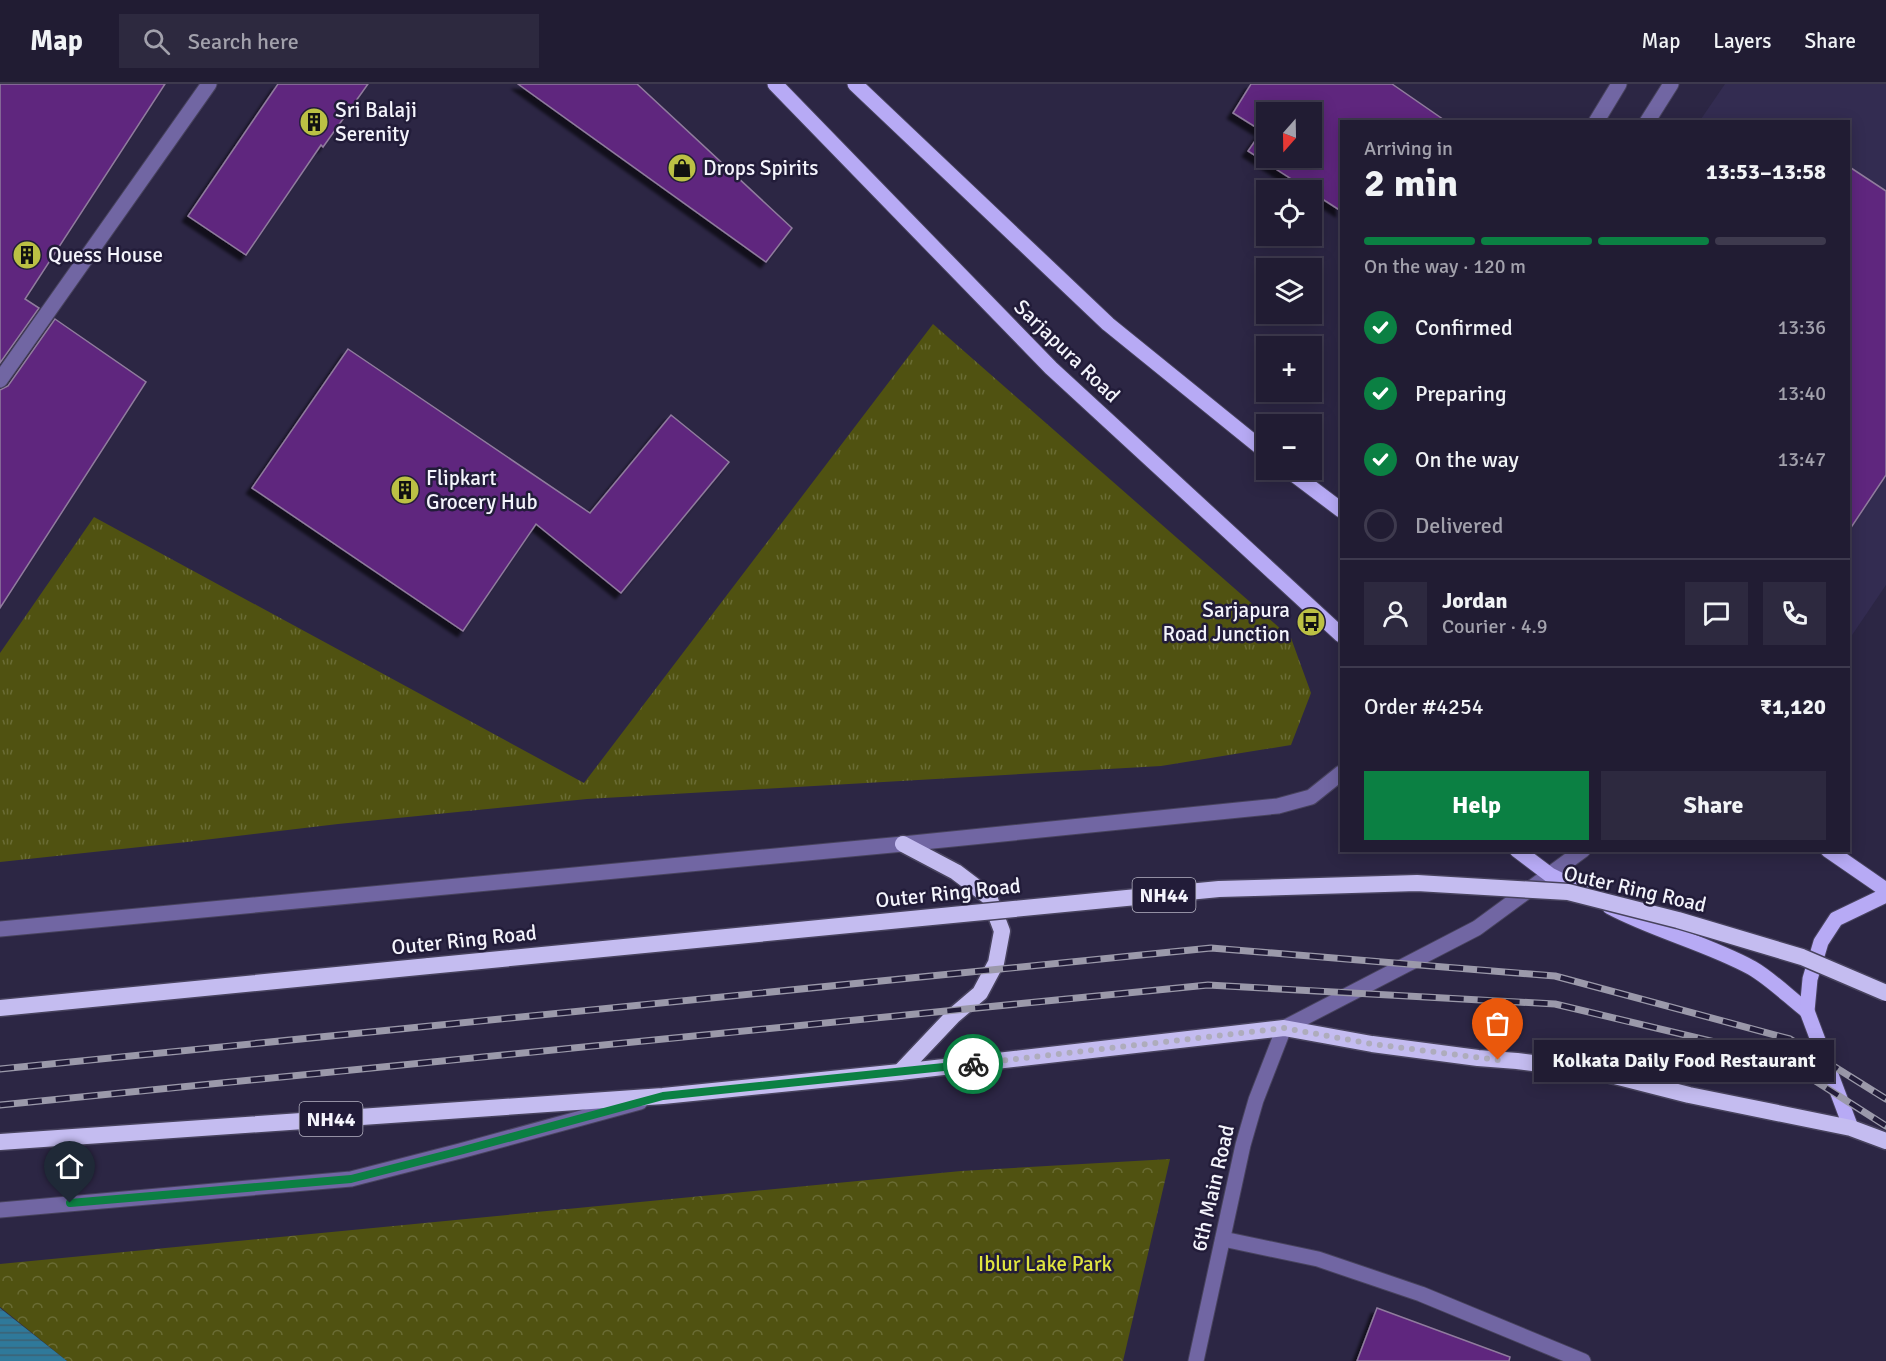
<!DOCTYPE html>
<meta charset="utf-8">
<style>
body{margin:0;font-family:Signika,sans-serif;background:#2d293f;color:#f1f3f6;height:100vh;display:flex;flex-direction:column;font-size:22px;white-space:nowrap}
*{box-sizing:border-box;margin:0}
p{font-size:20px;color:#a2a1ac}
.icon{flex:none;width:33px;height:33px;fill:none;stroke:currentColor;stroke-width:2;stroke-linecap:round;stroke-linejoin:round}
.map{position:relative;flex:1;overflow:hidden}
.panel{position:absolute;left:1340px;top:36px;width:510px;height:732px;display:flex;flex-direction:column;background:#211c33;border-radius:0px;box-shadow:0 3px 15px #0003,0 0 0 2px #3e3a4e}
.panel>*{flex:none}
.needle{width:39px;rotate:200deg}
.buttons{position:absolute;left:1256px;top:18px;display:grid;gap:12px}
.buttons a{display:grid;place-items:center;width:66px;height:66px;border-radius:0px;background:#211c33;box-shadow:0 3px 15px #0003,0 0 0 2px #3e3a4e;font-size:30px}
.pin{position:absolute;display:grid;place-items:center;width:51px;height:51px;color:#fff;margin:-62px -26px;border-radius:50% 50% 50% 0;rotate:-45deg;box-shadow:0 0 6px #0007}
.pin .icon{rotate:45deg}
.courier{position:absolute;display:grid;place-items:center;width:60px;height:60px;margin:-30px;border:4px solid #0b8043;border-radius:50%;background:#fff;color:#222;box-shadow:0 2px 8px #0007}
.bubble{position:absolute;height:42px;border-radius:0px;background:#211c33;box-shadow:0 3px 15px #0003,0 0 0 2px #3e3a4e;font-size:20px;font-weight:800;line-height:42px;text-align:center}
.headline em{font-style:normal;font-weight:800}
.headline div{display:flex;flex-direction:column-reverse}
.headline{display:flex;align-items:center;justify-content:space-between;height:102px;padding:0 24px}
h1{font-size:39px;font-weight:800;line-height:45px}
.bar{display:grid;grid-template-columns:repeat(4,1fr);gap:9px 6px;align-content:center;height:72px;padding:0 24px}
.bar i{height:8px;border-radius:4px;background:#3e3a4e}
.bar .selected{background:#0b8043}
.bar p{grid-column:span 4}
.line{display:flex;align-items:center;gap:15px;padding:0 24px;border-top:2px solid #3e3a4e}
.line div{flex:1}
.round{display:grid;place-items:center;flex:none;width:63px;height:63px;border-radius:0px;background:#2d293f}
ol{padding:0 24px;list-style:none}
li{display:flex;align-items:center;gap:18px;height:66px}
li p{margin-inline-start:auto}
li .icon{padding:6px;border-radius:50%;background:#0b8043;color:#fff;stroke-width:4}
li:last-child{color:#a2a1ac}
li i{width:33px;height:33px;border:3px solid #3e3a4e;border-radius:50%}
.button{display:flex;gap:12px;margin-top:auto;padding:12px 24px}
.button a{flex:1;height:69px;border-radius:0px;background:#0b8043;color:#fff;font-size:24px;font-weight:800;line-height:69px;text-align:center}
.button a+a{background:#2d293f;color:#f1f3f6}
header{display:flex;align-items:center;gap:36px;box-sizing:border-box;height:84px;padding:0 30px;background:#211c33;border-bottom:2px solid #3e3a4e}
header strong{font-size:28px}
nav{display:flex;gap:33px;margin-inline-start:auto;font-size:21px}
.search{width:420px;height:54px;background:#2d293f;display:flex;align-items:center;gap:15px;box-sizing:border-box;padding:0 21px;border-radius:0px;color:#a2a1ac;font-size:22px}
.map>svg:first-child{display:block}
.built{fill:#332c51}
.grass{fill:url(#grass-tufts)}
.park{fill:url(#park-crowns)}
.water{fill:url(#water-rules)}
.building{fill:#5f257e;stroke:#907c9e;stroke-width:1.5;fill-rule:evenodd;filter:url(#shadow)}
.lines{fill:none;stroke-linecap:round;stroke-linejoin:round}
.minor-casing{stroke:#48435e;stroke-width:17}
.tertiary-casing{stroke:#48435e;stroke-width:17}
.primary-casing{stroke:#48435e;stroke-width:17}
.trunk-casing{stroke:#48435e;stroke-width:19}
.minor{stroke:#7166a3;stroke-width:15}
.tertiary{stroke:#7166a3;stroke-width:15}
.primary{stroke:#b7aaf5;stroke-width:15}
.trunk{stroke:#c4bcf0;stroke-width:16}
.rail-casing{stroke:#9b99aa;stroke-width:7}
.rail{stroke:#221c39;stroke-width:4.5;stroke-dasharray:14;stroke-linecap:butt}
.trunk-bridge-casing{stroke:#48435e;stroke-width:19;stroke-linecap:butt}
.trunk-bridge{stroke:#c4bcf0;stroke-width:16}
.done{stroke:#aeacbc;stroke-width:6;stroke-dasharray:0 10.8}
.route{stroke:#0b8043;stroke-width:8}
.labels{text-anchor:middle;stroke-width:5;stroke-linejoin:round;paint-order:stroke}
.shield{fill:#221c39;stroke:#b5b3c2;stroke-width:1.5}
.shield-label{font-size:20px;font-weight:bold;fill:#f4f4fc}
.poi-label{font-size:21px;fill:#f4f4fc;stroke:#221c39;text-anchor:start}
.street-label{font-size:21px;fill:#f4f4fc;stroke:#221c39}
.park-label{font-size:21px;fill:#e0e53f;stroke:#221c39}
</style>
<header>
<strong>Map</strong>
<div class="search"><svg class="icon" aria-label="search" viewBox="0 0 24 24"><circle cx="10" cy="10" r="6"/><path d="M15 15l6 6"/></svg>Search here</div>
<nav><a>Map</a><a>Layers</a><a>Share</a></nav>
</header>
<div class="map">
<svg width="1886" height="1277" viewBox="0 0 1886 1277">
<defs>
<pattern id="grass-tufts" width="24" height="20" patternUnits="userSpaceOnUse" patternTransform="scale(1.5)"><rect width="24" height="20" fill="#505211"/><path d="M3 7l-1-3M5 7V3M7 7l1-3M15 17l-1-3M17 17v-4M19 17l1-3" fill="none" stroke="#6a6c35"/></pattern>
<pattern id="park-crowns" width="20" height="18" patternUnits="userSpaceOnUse" patternTransform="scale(1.5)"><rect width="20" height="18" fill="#505211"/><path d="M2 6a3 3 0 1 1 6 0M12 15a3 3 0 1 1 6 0" fill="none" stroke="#6a6c35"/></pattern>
<pattern id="water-rules" width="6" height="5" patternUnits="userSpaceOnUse" patternTransform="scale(1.5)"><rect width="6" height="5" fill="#2f799a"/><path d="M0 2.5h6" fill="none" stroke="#3c6173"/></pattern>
<filter id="shadow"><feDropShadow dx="-5.5" dy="5.5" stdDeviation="1.5" flood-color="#0009"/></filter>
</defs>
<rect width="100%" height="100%" fill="#2c2644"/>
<!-- built -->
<path class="built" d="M1725,0H1886V501L1848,557V38H1699Z"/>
<!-- grass -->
<path class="grass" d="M933,240L1291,554L1311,609L1291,661L1161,682L587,715L338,740L187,758L0,778V569L94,433L584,699Z"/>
<!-- park -->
<path class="park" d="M1170,1075L1123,1277H67L0,1223V1180L961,1087Z"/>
<!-- water -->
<path class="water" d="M0,1224L67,1277H0Z"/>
<!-- building -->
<g class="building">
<path d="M0,0H165L25,215L39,224L0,279Z"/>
<path d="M278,0H368L323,63L321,61L246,171L188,132Z"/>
<path d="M518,0H637L792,144L766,178Z"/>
<path d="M1251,0H1392L1447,38H1341V127L1248,67L1262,47L1233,29ZM1266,28H1311V74H1266Z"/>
<path d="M1848,82L1886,107V391L1848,448Z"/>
<path d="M55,235L146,298L0,524V306L8,302Z"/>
<path d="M348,265L590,429L671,331L729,378L621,509L536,440L463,547L252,404Z"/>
<path d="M1377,1224L1510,1273L1509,1277H1357Z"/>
</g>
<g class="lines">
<!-- minor casing -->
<g class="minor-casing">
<g id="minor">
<path d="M1596,38L1619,0"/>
<path d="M1647,38L1671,0"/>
<path d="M0,296L209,0"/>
<path d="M1223,1155L1318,1175L1421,1210L1583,1277"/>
</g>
</g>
<!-- tertiary casing -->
<g class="tertiary-casing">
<g id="tertiary">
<path d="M0,845L903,760L1278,722L1311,713L1341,689"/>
<path d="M0,1126L351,1095L460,1067L640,1018"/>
<path d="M1196,1277L1243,1061L1256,1016L1284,944L1477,844L1583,766"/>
</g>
</g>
<!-- primary casing -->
<g class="primary-casing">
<g id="primary">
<path d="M775,0L1051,284L1341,551"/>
<path d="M855,0L1108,240L1266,368"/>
<path d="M1288,386L1341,426"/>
<path d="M1517,766L1550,791L1584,808"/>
<path d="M1828,766L1886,806"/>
<path d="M1610,823C1655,847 1706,859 1752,884C1771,895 1789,913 1807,927"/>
<path d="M1851,1044L1807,927L1810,895L1821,858L1836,835L1886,811"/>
</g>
</g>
<!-- trunk casing -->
<g class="trunk-casing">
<g id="trunk">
<path d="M0,924L429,882"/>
<path d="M900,988L953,932L980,909L996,879L1002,847L989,813L956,788L903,760"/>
<path d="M0,1058L663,1012L900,988L1284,944L1372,960L1478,974L1517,977L1595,987L1689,1011L1851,1044L1886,1057"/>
</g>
</g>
<!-- minor -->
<use href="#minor" class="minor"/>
<!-- tertiary -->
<use href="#tertiary" class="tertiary"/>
<!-- primary -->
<use href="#primary" class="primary"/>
<!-- trunk -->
<use href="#trunk" class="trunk"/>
<!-- rail casing -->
<g class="rail-casing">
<g id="rail">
<path d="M0,985L1211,864L1555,892L1790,955L1886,1015"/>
<path d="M0,1021L1208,901L1555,920L1778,973L1886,1042"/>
</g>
</g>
<!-- rail -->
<use href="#rail" class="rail"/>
<!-- trunk-bridge casing -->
<g class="trunk-bridge-casing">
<path id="trunk-bridge" d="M429,882L1219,805L1417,799L1568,808L1678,836L1802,873L1886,909"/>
</g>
<!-- trunk-bridge -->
<use href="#trunk-bridge" class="trunk-bridge"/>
</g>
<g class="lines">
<!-- done -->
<path class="done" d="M973,980L1284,944L1372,960L1498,976"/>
<!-- route -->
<path class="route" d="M70,1119L351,1095L460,1067L663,1012L973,980"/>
</g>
<!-- icons -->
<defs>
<g id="building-disc" transform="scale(1.5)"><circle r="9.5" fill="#bbc044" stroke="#221c39"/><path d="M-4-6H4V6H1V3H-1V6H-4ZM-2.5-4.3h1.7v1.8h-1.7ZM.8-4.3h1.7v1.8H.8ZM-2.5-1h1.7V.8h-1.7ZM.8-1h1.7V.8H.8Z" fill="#111"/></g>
<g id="shop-disc" transform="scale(1.5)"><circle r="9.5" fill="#bbc044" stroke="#221c39"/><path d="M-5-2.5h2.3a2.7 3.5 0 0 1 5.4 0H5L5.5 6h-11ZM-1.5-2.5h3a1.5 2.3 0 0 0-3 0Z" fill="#111"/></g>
<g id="bus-disc" transform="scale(1.5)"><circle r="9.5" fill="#bbc044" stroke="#221c39"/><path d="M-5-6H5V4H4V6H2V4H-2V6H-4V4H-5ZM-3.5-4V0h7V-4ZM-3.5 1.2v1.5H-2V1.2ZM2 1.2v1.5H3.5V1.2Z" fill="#111"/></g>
</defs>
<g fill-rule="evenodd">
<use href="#building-disc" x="314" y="38"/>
<use href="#shop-disc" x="682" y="84"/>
<use href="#building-disc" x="27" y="171"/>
<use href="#building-disc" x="405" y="406"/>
<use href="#bus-disc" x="1311" y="538"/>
</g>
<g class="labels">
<!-- shield labels -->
<g class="shield">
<rect x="1132.5" y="794" width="63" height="34" rx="4.5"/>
<rect x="299.5" y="1018" width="63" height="34" rx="4.5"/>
</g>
<g class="shield-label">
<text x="1164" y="818">NH44</text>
<text x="331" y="1042">NH44</text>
</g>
<!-- poi labels -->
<g class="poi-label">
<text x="335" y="33">Sri Balaji<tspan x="335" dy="24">Serenity</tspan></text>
<text x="703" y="91">Drops Spirits</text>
<text x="48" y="178">Quess House</text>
<text x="426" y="401">Flipkart<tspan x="426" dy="24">Grocery Hub</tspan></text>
<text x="1290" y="533" text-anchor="end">Sarjapura<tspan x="1290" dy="24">Road Junction</tspan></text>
</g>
<!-- street labels -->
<g class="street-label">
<text transform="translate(1067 267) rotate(44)" y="7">Sarjapura Road</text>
<text transform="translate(1635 805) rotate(13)" y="7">Outer Ring Road</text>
<text transform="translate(948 809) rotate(-6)" y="7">Outer Ring Road</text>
<text transform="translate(464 856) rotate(-6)" y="7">Outer Ring Road</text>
<text transform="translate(1213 1104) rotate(-77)" y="7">6th Main Road</text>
</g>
<!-- park labels -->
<g class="park-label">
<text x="1045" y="1187">Iblur Lake Park</text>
</g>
</g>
</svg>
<div class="buttons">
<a><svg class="needle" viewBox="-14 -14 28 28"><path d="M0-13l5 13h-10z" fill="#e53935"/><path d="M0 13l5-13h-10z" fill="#a2a1ac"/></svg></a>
<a><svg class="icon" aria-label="locate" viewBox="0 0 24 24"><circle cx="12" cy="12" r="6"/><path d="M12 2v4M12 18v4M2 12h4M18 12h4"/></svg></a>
<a><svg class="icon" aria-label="layers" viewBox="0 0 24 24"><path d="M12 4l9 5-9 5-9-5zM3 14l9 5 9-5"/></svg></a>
<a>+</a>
<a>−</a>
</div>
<div class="pin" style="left:1498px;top:976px;background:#ea580c"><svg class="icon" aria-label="bag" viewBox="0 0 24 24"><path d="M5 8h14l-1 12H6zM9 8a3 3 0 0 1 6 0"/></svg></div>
<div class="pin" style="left:70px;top:1119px;background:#1f2937"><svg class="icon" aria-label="home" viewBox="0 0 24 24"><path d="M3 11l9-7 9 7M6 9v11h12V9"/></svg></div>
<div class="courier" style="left:973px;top:980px"><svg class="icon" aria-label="bike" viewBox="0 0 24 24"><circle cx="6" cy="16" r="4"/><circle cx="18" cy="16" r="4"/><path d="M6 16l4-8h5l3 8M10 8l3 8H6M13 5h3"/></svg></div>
<div class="bubble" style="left:1534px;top:956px;width:300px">Kolkata Daily Food Restaurant</div>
<section class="panel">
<div class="headline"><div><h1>2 min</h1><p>Arriving in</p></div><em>13:53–13:58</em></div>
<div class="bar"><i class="selected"></i><i class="selected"></i><i class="selected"></i><i></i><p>On the way · 120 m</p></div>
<ol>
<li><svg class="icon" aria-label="check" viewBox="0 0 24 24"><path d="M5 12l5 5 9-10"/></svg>Confirmed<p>13:36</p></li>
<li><svg class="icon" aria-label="check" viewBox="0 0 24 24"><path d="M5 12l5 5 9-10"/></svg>Preparing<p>13:40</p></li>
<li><svg class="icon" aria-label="check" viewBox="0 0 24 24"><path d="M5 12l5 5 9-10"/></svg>On the way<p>13:47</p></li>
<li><i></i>Delivered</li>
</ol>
<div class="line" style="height:108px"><a class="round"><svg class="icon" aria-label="person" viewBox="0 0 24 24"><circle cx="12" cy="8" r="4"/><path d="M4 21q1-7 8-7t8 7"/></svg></a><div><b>Jordan</b><p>Courier · 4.9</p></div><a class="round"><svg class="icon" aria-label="chat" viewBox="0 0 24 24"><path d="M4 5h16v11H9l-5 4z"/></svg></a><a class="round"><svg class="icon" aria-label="phone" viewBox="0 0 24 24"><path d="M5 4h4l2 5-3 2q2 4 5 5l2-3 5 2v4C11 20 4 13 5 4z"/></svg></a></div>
<div class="line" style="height:78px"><div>Order #4254</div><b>₹1,120</b></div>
<div class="button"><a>Help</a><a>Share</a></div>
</section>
</div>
